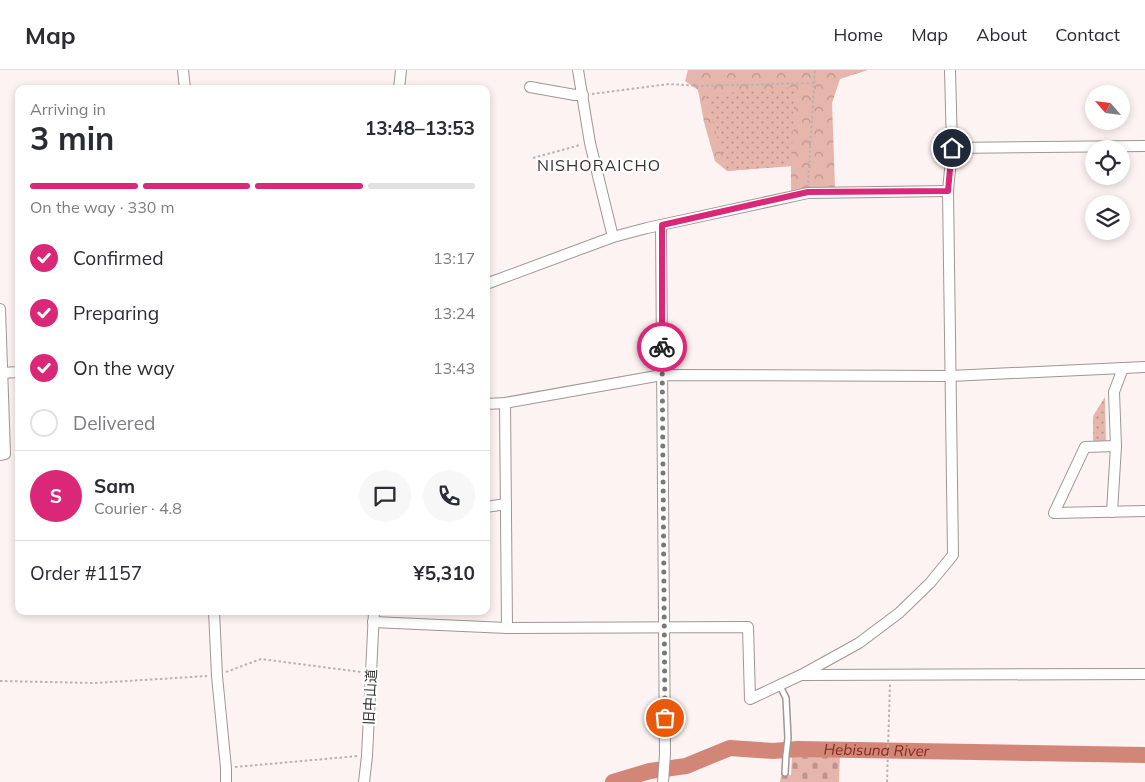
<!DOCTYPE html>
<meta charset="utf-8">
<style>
body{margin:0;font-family:Mulish,"Noto Sans JP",sans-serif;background:#f7f7f7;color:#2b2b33;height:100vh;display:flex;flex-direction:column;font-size:19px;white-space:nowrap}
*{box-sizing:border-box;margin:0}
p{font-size:16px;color:#7c7c81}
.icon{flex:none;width:28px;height:28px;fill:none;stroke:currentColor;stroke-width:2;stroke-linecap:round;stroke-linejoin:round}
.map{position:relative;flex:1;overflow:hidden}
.drawer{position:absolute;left:15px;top:15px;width:475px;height:530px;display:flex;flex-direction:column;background:#fff;border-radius:10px;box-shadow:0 2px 8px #0003}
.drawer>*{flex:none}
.needle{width:32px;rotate:298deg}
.buttons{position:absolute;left:1085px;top:15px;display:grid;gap:10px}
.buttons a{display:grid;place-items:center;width:45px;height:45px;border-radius:50%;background:#fff;box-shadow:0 2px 8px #0003;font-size:25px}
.pin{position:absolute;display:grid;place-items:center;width:42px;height:42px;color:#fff;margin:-21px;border:2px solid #fff;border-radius:50%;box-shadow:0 1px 5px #0007}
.courier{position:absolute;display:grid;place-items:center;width:50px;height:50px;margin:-25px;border:4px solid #db2777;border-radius:50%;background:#fff;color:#222;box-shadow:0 1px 6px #0007}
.headline em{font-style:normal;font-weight:700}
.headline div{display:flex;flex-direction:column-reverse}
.headline{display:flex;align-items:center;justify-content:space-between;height:85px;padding:0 15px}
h1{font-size:32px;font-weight:700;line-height:38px}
.bar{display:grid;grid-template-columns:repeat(4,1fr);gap:8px 5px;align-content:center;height:60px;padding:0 15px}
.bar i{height:6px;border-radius:4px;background:#e1e1e2}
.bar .selected{background:#db2777}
.bar p{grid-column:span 4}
.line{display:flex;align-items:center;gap:12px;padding:0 15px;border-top:1px solid #e1e1e2}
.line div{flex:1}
.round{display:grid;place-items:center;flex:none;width:52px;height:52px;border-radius:26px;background:#f7f7f7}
ol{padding:0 15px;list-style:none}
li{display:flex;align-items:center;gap:15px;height:55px}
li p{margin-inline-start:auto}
li .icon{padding:5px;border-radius:50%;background:#db2777;color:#fff;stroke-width:4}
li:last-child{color:#7c7c81}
li i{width:28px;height:28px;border:2px solid #e1e1e2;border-radius:50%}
header{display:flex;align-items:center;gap:30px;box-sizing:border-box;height:70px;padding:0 25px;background:#fff;border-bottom:1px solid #e1e1e2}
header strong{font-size:24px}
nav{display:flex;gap:28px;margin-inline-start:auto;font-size:18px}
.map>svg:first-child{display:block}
.forest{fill:url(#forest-crowns)}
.cemetery{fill:url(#cemetery-stones)}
.park{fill:url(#park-dots)}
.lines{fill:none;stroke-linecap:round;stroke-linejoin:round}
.river{stroke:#d28677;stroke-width:16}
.lane-casing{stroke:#9f9795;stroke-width:8}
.street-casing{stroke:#9f9795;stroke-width:12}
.path{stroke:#bab2b1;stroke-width:2;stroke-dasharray:2.5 2.5;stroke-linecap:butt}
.lane{stroke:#fff;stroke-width:5}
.street{stroke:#fff;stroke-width:10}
.done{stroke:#7c7675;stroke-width:5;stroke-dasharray:0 9}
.route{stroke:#db2777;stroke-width:6}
.labels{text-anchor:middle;stroke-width:4.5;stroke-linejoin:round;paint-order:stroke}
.street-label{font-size:14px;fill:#363231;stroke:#fff}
.water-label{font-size:15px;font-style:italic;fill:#832a1b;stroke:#fff}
.quarter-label{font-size:16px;letter-spacing:1px;fill:#363231;stroke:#fff}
</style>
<header>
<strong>Map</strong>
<nav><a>Home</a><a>Map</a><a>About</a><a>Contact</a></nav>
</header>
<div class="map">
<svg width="1145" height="712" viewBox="0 0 1145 712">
<defs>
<pattern id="forest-crowns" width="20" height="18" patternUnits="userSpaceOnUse" patternTransform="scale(1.25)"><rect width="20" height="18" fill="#e6b5ab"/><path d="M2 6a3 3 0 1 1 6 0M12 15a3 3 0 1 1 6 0" fill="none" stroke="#bb948c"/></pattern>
<pattern id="cemetery-stones" width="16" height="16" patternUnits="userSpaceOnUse" patternTransform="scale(1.25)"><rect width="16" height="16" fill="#e6b5ab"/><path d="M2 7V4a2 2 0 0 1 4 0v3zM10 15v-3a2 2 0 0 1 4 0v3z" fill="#bb948c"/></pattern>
<pattern id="park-dots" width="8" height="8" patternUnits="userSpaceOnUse" patternTransform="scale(1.25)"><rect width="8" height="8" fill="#e6b5ab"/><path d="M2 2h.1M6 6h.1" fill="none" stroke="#bb948c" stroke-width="1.8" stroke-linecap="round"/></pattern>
</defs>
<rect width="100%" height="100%" fill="#fdf3f2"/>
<!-- forest -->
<path class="forest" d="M688,0H868L840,9L832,33L835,118L791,122V96L727,101L715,91L704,52L698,20L685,11Z"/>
<!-- cemetery -->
<path class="cemetery" d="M792,685H840L839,712H780L781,706L791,705Z"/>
<!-- park -->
<g class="park">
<path d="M795,17L791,96L727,101L705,25Z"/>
<path d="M1105,327L1106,372H1093V346Z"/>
</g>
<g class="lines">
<!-- river -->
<path class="river" id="s1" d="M613,712L650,701L686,696L730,678L773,681L798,679L1145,685"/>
<!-- lane casing -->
<g class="lane-casing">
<path id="lane" d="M780,616L786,628L788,668L786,685L785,703"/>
</g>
<!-- street casing -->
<g class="street-casing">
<g id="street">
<path d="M183,0L185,19"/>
<path d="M578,0L590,73L613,167"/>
<path d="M530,17L575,25H583"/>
<path d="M399,19L401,0"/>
<path d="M952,78L1145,76"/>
<path d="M661,155L665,684L663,712"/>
<path d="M486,214L613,167L647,158L808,123L948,121"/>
<path d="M0,239L5,384L0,385"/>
<path d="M0,303L19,302"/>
<path d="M505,333L507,558"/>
<path d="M486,334L505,333L662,305L950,306L1145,297"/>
<path d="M1116,376L1085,377L1054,443L1145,441"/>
<path d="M486,437L506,434"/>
<path d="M1112,442L1116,376L1114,322L1123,298"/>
<path d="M214,541L217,606L226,698V712"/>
<path d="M373,552L507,558L748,557L750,629L801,605L1145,604"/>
<path d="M803,604L859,573L899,543L930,513L953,485L948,121L952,78L950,0"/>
<path d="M364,712L367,686L374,541"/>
</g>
</g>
<!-- path -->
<g class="path">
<path d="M592,24L669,14L701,16L814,13"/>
<path d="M533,88L580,75"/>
<path d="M808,113L815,0"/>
<path d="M226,602L261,589L361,602"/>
<path d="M0,611L95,613L207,606"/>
<path d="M235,697L358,686"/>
<path d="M887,712L890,614"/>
</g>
<!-- lane -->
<use href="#lane" class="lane"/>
<!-- street -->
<use href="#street" class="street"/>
</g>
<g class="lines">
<!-- done -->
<path class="done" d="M662,277L665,648"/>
<!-- route -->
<path class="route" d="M662,277V155L808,122L948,121L952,78"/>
</g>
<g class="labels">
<!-- street labels -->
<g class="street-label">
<text transform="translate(370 627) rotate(-87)" y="5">旧中山道</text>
</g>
<!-- water labels -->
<g class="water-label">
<text dy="5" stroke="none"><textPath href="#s1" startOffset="269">Hebisuna River</textPath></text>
</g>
<!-- quarter labels -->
<g class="quarter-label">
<text x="599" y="101">NISHORAICHO</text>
</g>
</g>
</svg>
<div class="buttons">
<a><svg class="needle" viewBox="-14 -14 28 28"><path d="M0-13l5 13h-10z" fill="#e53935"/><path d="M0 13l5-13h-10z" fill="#7c7c81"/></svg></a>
<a><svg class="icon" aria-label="locate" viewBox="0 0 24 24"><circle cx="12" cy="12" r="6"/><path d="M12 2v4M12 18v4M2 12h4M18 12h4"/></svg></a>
<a><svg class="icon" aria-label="layers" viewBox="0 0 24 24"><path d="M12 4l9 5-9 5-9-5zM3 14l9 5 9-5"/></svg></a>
</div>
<div class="pin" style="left:665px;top:648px;background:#ea580c"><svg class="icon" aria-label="bag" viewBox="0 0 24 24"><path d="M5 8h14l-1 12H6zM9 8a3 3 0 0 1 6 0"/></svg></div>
<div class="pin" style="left:952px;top:78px;background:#1f2937"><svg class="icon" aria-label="home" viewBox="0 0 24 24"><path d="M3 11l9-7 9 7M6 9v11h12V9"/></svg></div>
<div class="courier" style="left:662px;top:277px"><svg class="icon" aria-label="bike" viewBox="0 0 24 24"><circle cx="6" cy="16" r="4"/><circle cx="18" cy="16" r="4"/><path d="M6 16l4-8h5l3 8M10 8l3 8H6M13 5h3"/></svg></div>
<section class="drawer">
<div class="headline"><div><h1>3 min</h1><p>Arriving in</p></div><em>13:48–13:53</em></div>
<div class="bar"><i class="selected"></i><i class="selected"></i><i class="selected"></i><i></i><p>On the way · 330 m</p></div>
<ol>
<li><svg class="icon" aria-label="check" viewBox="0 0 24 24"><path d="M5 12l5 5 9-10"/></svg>Confirmed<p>13:17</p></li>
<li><svg class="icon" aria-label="check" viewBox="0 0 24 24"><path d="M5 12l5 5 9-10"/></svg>Preparing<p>13:24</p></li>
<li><svg class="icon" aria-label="check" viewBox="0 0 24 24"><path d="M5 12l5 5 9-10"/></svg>On the way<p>13:43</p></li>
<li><i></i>Delivered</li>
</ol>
<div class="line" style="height:90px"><b class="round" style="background:#db2777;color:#fff">S</b><div><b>Sam</b><p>Courier · 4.8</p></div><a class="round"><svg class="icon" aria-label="chat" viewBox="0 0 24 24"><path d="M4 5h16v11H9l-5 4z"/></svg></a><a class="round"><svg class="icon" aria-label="phone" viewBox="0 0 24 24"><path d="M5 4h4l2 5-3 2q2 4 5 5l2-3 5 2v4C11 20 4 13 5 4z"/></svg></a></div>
<div class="line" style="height:65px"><div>Order #1157</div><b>¥5,310</b></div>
</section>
</div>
